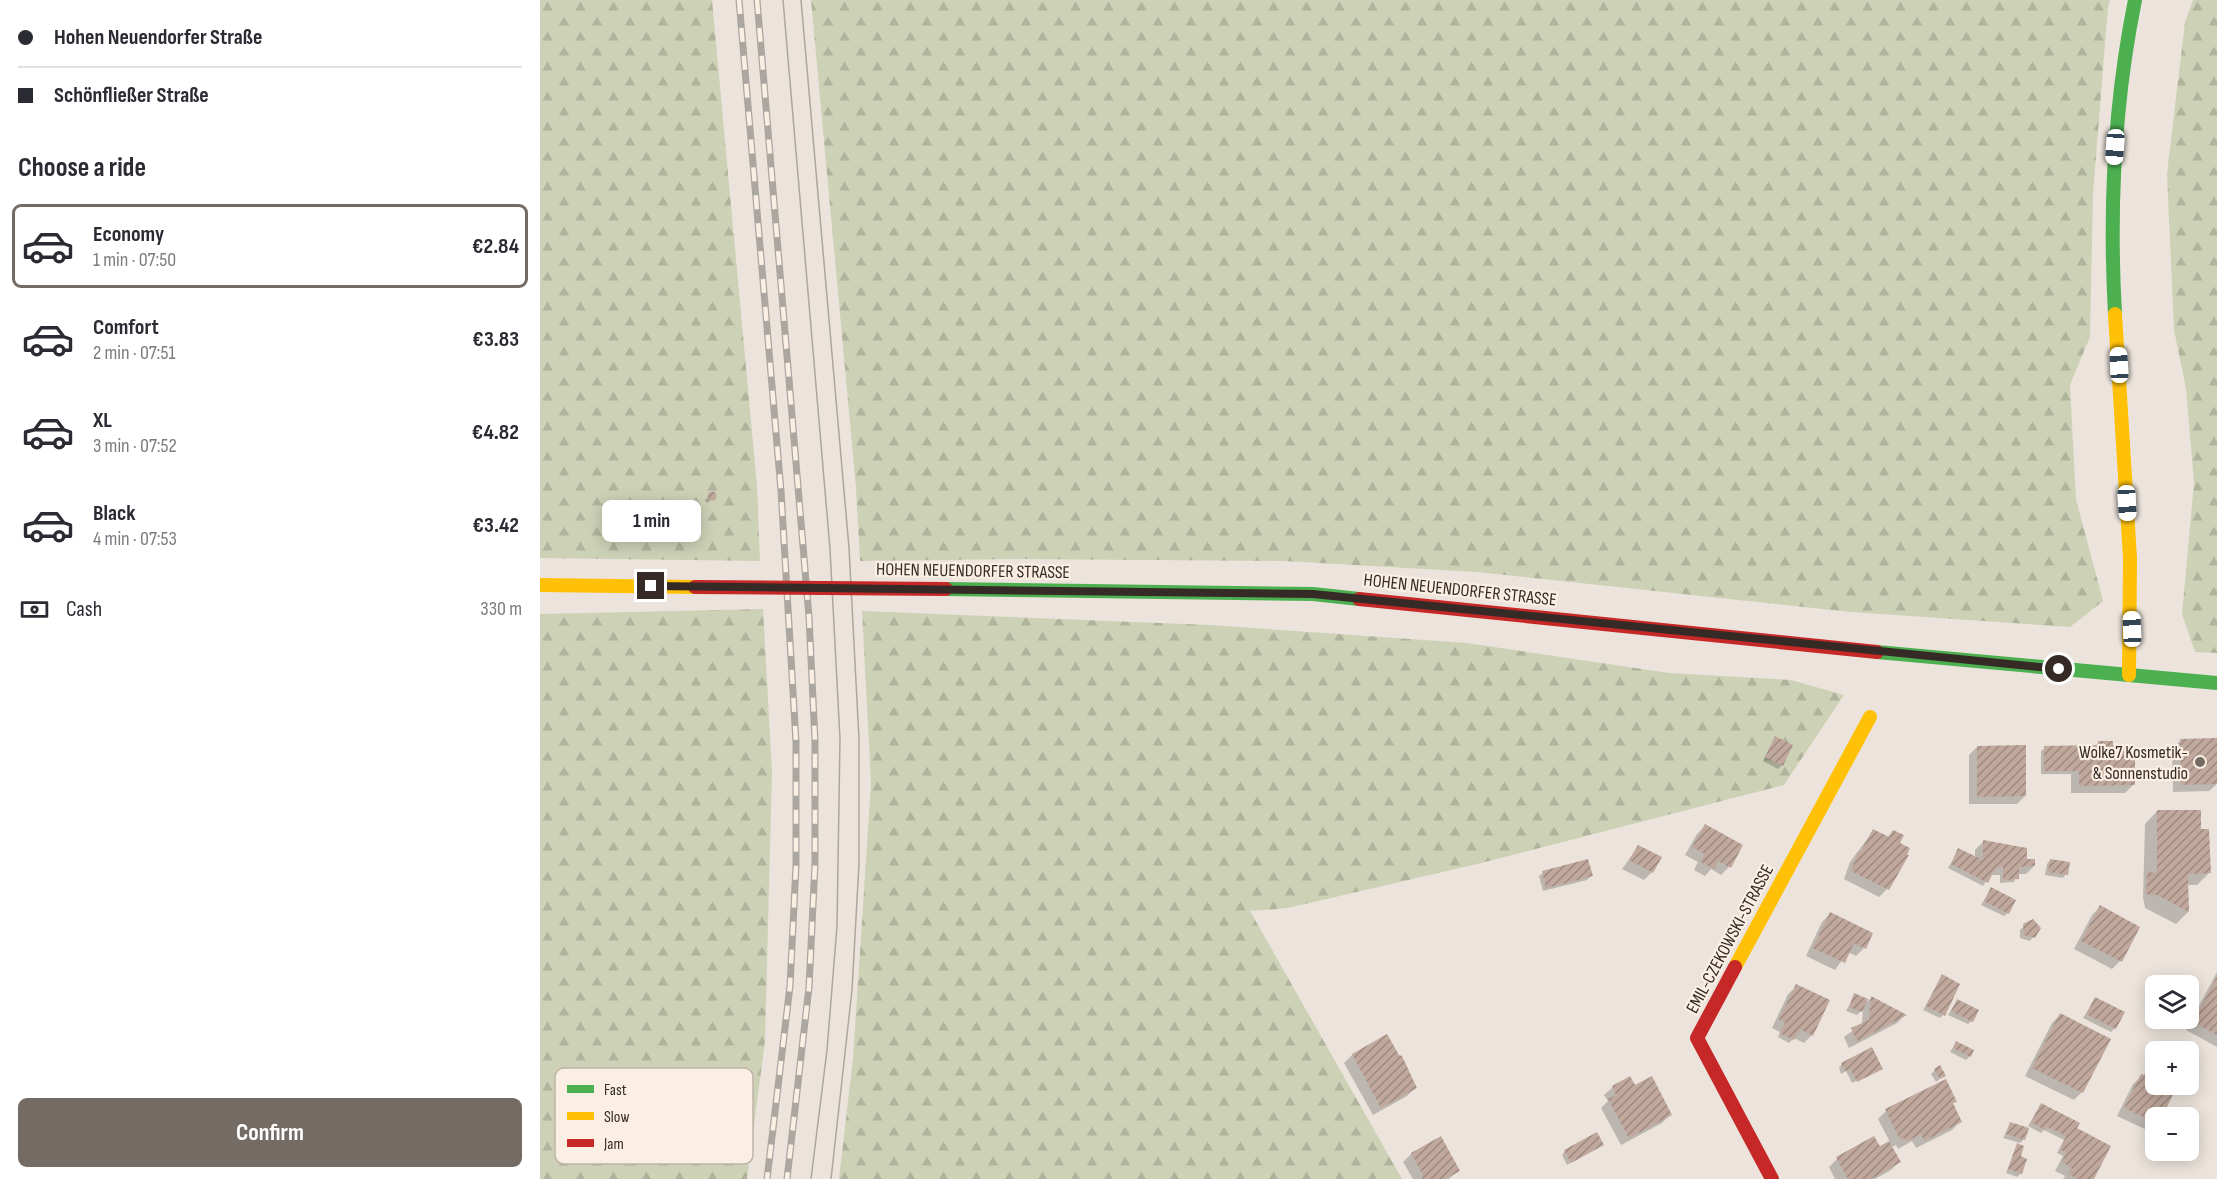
<!DOCTYPE html>
<html lang="en">
<head>
<meta charset="utf-8">
<style>
	:root { --surface:#fff; --page:#f2f2f3; --text:#2b2b33; --muted:#7c7c81; --line:#e1e1e2; --accent:#756b65 }
	body { margin:0; font-family:"Sofia Sans Condensed",sans-serif; background:var(--page); color:var(--text); height:100vh; display:flex; flex-direction:column; font-size:22px; white-space:nowrap }
	* { box-sizing:border-box; margin:0 }
	p { font-size:20px; color:var(--muted) }
	.icon { flex:none; width:33px; height:33px; fill:none; stroke:currentColor; stroke-width:2; stroke-linecap:round; stroke-linejoin:round }
	.map { position:relative; flex:1; overflow:hidden }
	.panel { display:flex; flex-direction:column; background:var(--surface); width:540px }
	.panel>* { flex:none }
	.top-card { display:grid; align-content:center; height:132px; padding:0 18px; background:var(--surface) }
	.fabs { position:absolute; left:1605px; top:975px; display:grid; gap:12px }
	.fabs a { display:grid; place-items:center; width:54px; height:54px; border-radius:9px; background:var(--surface); box-shadow:0 3px 15px #0003; font-size:30px }
	.end { position:absolute; width:27px; height:27px; margin:-14px; border:8px solid #352a25; background:#fff; box-shadow:0 0 0 3px #fff }
	.from { border-radius:50% }
	.bubble { position:absolute; height:42px; border-radius:9px; background:var(--surface); box-shadow:0 3px 15px #0003; font-size:20px; font-weight:700; line-height:42px; text-align:center }
	.car { position:absolute; width:18px; height:36px; margin:-18px -9px; border-radius:8px; box-shadow:0 0 4px 2px #0007; background:linear-gradient(#fff 24%,#345 0 40%,#fff 0 76%,#345 0 86%,#fff 0) }
	.top-card b { display:flex; align-items:center; gap:21px; height:57px; font-size:22px }
	.top-card b+b { border-top:2px solid var(--line) }
	.top-card i { width:15px; height:15px; background:var(--text) }
	ul { padding:0; list-style:none }
	li { display:flex; align-items:center; gap:18px; height:84px; margin:0 12px 9px; padding:0 6px; border:3px solid transparent; border-radius:9px }
	li div { flex:1 }
	li b { display:block; font-size:22px }
	li em { font-style:normal; font-weight:700 }
	li.active { border-color:var(--accent) }
	li>.icon { width:54px; height:54px; stroke-width:1.5 }
	h2 { padding:0 18px; font-size:27px; line-height:72px }
	.pay { display:flex; align-items:center; gap:15px; height:66px; padding:0 18px; font-size:22px }
	.pay p { margin-inline-start:auto }
	.cta { display:flex; gap:12px; margin-top:auto; padding:12px 18px }
	.cta a { flex:1; height:69px; border-radius:9px; background:var(--accent); color:#fff; font-size:24px; font-weight:700; line-height:69px; text-align:center }
	main { display:flex; flex:1; min-height:0 }
	.map>svg:first-child { display:block }
	.forest { fill:url(#forest-firs) }
	.shadow { fill:#0003 }
	.building { fill:url(#building-hatch) }
	.lines { fill:none; stroke-linecap:round; stroke-linejoin:round }
	.fast { stroke:#4caf50; stroke-width:14 }
	.slow { stroke:#ffc107; stroke-width:14 }
	.jam { stroke:#c62828; stroke-width:14 }
	.tram { stroke:#aca6a0; stroke-width:1.5 }
	.rail-casing { stroke:#aca6a0; stroke-width:7 }
	.rail { stroke:#faefe2; stroke-width:4.5; stroke-dasharray:14; stroke-linecap:butt }
	.jam-bridge { stroke:#c62828; stroke-width:14 }
	.route { stroke:#352a25; stroke-width:8 }
	.poi-dot { fill:#756b65; stroke:#faefe2; stroke-width:2 }
	.labels { text-anchor:middle; dominant-baseline:central; stroke-width:4.5; stroke-linejoin:round; paint-order:stroke }
	.street-label { font-size:18px; fill:#352a25; stroke:#faefe2 }
	.poi-label { font-size:18px; fill:#352a25; stroke:#faefe2; text-anchor:end }
	.key { fill:#faefe2; stroke:#bfb4a9; stroke-width:1.5 }
	.key-label { font-size:16px; fill:#352a25 }
</style>
</head>
<body>
<main>
<section class="panel">
<div class="top-card">
<b><i class="from"></i>Hohen Neuendorfer Straße</b>
<b><i></i>Schönfließer Straße</b>
</div>
<h2>Choose a ride</h2>
<ul>
<li class="active"><svg class="icon" aria-label="car" viewBox="0 0 24 24"><path d="M5 17H2v-5l4-1 3-4h7l3 4 3 1v5h-3M9 17h6M6 11h13"/><circle cx="7" cy="17" r="2"/><circle cx="17" cy="17" r="2"/></svg><div><b>Economy</b><p>1 min · 07:50</p></div><em>€2.84</em></li>
<li><svg class="icon" aria-label="car" viewBox="0 0 24 24"><path d="M5 17H2v-5l4-1 3-4h7l3 4 3 1v5h-3M9 17h6M6 11h13"/><circle cx="7" cy="17" r="2"/><circle cx="17" cy="17" r="2"/></svg><div><b>Comfort</b><p>2 min · 07:51</p></div><em>€3.83</em></li>
<li><svg class="icon" aria-label="car" viewBox="0 0 24 24"><path d="M5 17H2v-5l4-1 3-4h7l3 4 3 1v5h-3M9 17h6M6 11h13"/><circle cx="7" cy="17" r="2"/><circle cx="17" cy="17" r="2"/></svg><div><b>XL</b><p>3 min · 07:52</p></div><em>€4.82</em></li>
<li><svg class="icon" aria-label="car" viewBox="0 0 24 24"><path d="M5 17H2v-5l4-1 3-4h7l3 4 3 1v5h-3M9 17h6M6 11h13"/><circle cx="7" cy="17" r="2"/><circle cx="17" cy="17" r="2"/></svg><div><b>Black</b><p>4 min · 07:53</p></div><em>€3.42</em></li>
</ul>
<div class="pay"><svg class="icon" aria-label="cash" viewBox="0 0 24 24"><path d="M3 7h18v10H3z"/><circle cx="12" cy="12" r="2"/></svg>Cash<p>330 m</p></div>
<div class="cta"><a>Confirm</a></div>
</section>
<div class="map">
<svg width="1677" height="1179" viewBox="0 0 1677 1179">
	<defs>
		<pattern id="forest-firs" width="22" height="20" patternUnits="userSpaceOnUse" patternTransform="scale(1.5)"><rect width="22" height="20" fill="#cdd1b6"/><path d="M5 1l3.5 6h-7zM16 11l3.5 6h-7z" fill="#b1b49c"/></pattern>
		<pattern id="building-hatch" width="6" height="6" patternUnits="userSpaceOnUse" patternTransform="scale(1.5)"><rect width="6" height="6" fill="#c1a89d"/><path d="M-1 1l2-2M0 6l6-6M5 7l2-2" fill="none" stroke="#9e8980"/></pattern>
	</defs>
	<rect width="100%" height="100%" fill="#ece4dc"/>
	<!-- forest -->
	<g class="forest">
		<path d="M0 0H172L217 486 220 561 0 558Z"/>
		<path d="M271 0H1570L1568 7 1553 194 1550 337 1530 385 1536 499 1563 601 1530 627 1311 612 937 572 744 561 477 559 320 561 316 488Z"/>
		<path d="M1653 0H1677V653L1655 652 1642 614 1654 483 1646 388 1634 330 1627 174 1645 22Z"/>
		<path d="M223 609 232 772 225 1041 207 1179H0V614Z"/>
		<path d="M322 611 670 625 927 643 1129 673 1251 680 1304 695 1244 785 937 864 748 908 710 911 862 1179H299L313 1058 331 783Z"/>
	</g>
	<!-- shadow -->
	<g class="shadow">
		<path d="M173 494 175 497 167 503 165 500Z"/>
		<path d="M1235 738 1242 765 1238 769 1223 761Z"/>
		<path d="M1677 740V784L1669 791 1633 792 1632 749 1640 741Z"/>
		<path d="M1559 742 1593 785 1585 793H1531V774H1501V751L1505 748 1554 747Z"/>
		<path d="M1437 747 1485 796 1477 804H1429V755Z"/>
		<path d="M1617 811 1660 831 1669 873 1657 885H1647L1648 912 1636 924 1605 908 1603 897 1605 824Z"/>
		<path d="M1165 826 1189 867 1181 875 1171 869 1165 876 1154 870 1158 862 1145 855 1157 834Z"/>
		<path d="M1333 831 1347 838 1353 831 1347 889 1339 897 1304 879 1310 862Z"/>
		<path d="M1443 842 1494 866 1486 874H1477L1474 882 1460 883V875H1450L1443 886 1408 868 1419 850 1435 858V850Z"/>
		<path d="M1099 846 1112 872 1104 880 1082 869Z"/>
		<path d="M1510 860 1526 874 1523 878 1505 875 1507 864Z"/>
		<path d="M1003 873 1051 876 1047 880 1003 891 999 876Z"/>
		<path d="M1451 889 1468 913 1464 916 1441 905Z"/>
		<path d="M1560 907 1580 961 1572 969 1534 949 1552 915Z"/>
		<path d="M1290 914 1324 948 1316 956 1308 952 1295 970 1266 956 1282 922Z"/>
		<path d="M1484 926 1493 937 1490 941 1480 938V930Z"/>
		<path d="M1677 972V1047L1646 1030Z"/>
		<path d="M1402 976 1403 1015 1400 1018 1383 1010Z"/>
		<path d="M1257 986 1272 1035 1264 1043 1254 1038 1249 1043 1238 1037 1240 1032 1232 1028 1248 994Z"/>
		<path d="M1315 995 1323 1005 1331 998 1364 1016 1357 1023 1309 1048 1304 1037 1322 1024 1323 1009 1317 1015 1306 1011Z"/>
		<path d="M1555 999 1575 1028 1571 1032 1543 1018Z"/>
		<path d="M1417 1001 1432 1021 1428 1024 1408 1015Z"/>
		<path d="M1520 1015 1542 1092 1534 1100 1485 1076 1512 1023Z"/>
		<path d="M1416 1043 1430 1056 1426 1060 1410 1052Z"/>
		<path d="M812 1055 858 1057 875 1088 867 1096 833 1115 804 1063Z"/>
		<path d="M1302 1064 1339 1069 1312 1083 1306 1071 1301 1074 1299 1068Z"/>
		<path d="M1611 1068 1616 1125 1609 1131 1577 1116 1593 1084Z"/>
		<path d="M1395 1070 1404 1075 1396 1082 1391 1074Z"/>
		<path d="M1073 1087H1094L1130 1115 1122 1123 1081 1145 1061 1108 1068 1101 1064 1095Z"/>
		<path d="M1415 1101 1412 1104 1420 1122 1412 1130 1376 1148 1372 1141 1358 1149 1356 1145 1351 1147 1359 1162 1351 1170 1335 1179H1295L1289 1167 1297 1159 1334 1138 1339 1148 1350 1142 1338 1119 1346 1111Z"/>
		<path d="M1501 1105 1535 1128 1552 1179H1523L1525 1176 1515 1171 1523 1156 1517 1153 1524 1140 1504 1130 1501 1133 1488 1126Z"/>
		<path d="M1470 1124 1484 1139 1480 1143 1463 1138Z"/>
		<path d="M900 1138 918 1171 909 1179H873L863 1162 871 1154Z"/>
		<path d="M1062 1145 1027 1165 1022 1155 1025 1151Z"/>
		<path d="M1477 1145 1481 1173 1477 1177 1466 1173Z"/>
	</g>
	<!-- building -->
	<g class="building">
		<circle cx="172" cy="496" r="4.5"/>
		<path d="M1235 736 1253 745 1243 766 1225 757Z"/>
		<path d="M1677 738V784L1641 785 1640 739Z"/>
		<path d="M1558 741H1573V745H1595V785L1539 786V771H1504V746L1558 745Z"/>
		<path d="M1486 745V796L1437 797V746Z"/>
		<path d="M1617 810H1661V829H1669L1671 873 1648 874 1649 912 1617 895 1606 894 1607 872 1617 873Z"/>
		<path d="M1165 824 1203 845 1191 868 1178 861 1174 869 1161 862 1165 854 1152 847Z"/>
		<path d="M1333 829 1349 837 1353 830 1364 835 1360 843 1370 848 1367 855H1369L1349 890 1311 871 1318 852 1321 851Z"/>
		<path d="M1443 840 1487 848V859H1495V866L1479 867V879L1463 880V867H1456L1448 883 1411 864 1418 848 1443 860Z"/>
		<path d="M1098 845 1122 857 1113 873 1089 860Z"/>
		<path d="M1048 859 1053 876 1006 888 1002 871Z"/>
		<path d="M1510 859 1530 862 1528 875 1508 872Z"/>
		<path d="M1451 887 1476 900 1469 914 1444 901Z"/>
		<path d="M1560 905 1600 927 1582 962 1541 941Z"/>
		<path d="M1290 912 1333 933 1326 949 1314 943 1305 963 1273 948Z"/>
		<path d="M1493 919 1501 928 1495 938 1484 935 1483 924Z"/>
		<path d="M1402 974 1420 984 1405 1016 1386 1006Z"/>
		<path d="M1677 976V1035L1653 1022Z"/>
		<path d="M1256 984 1290 1000 1273 1036 1260 1029 1254 1040 1240 1033 1245 1023 1239 1019Z"/>
		<path d="M1314 993 1328 999 1322 1012 1309 1007Z"/>
		<path d="M1331 996 1367 1015 1317 1041 1311 1028 1329 1020Z"/>
		<path d="M1555 997 1585 1012 1576 1029 1546 1014Z"/>
		<path d="M1417 999 1439 1010 1433 1022 1411 1011Z"/>
		<path d="M1520 1013 1571 1039 1543 1093 1492 1068Z"/>
		<path d="M847 1034 859 1055 862 1056 877 1088 841 1108 812 1054Z"/>
		<path d="M1416 1041 1434 1050 1431 1057 1413 1048Z"/>
		<path d="M1332 1047 1343 1069 1317 1082 1310 1069 1305 1071 1301 1063Z"/>
		<path d="M1400 1065 1406 1076 1400 1079 1394 1069Z"/>
		<path d="M1611 1066 1616 1068V1084H1630L1629 1087 1635 1090 1622 1118H1616V1123L1584 1108 1601 1074 1606 1076Z"/>
		<path d="M1090 1076 1095 1085 1112 1076 1132 1115 1089 1138 1068 1099 1076 1095 1072 1086Z"/>
		<path d="M1406 1079 1417 1102 1413 1103 1422 1122 1384 1141 1381 1134 1366 1142 1364 1138 1360 1140 1345 1109Z"/>
		<path d="M1501 1103 1540 1123 1537 1128 1571 1146 1554 1179H1538L1528 1174 1532 1168 1522 1162 1526 1153 1520 1149 1526 1136 1508 1127 1505 1130 1491 1122Z"/>
		<path d="M1470 1122 1489 1128 1485 1140 1466 1134Z"/>
		<path d="M1057 1132 1064 1145 1031 1163 1024 1150Z"/>
		<path d="M901 1136 920 1171 905 1179H882L883 1175 871 1153Z"/>
		<path d="M1334 1136 1340 1146 1349 1141 1361 1162 1331 1179H1308L1296 1157Z"/>
		<path d="M1477 1143 1484 1146 1481 1156 1487 1159 1482 1174 1468 1169Z"/>
	</g>
	<g class="lines">
		<!-- fast -->
		<g class="fast">
			<path d="M1575 314C1569 208 1574 104 1595 0"/>
			<path d="M406 589 773 594 819 599"/>
			<path d="M1337 652 1677 683"/>
		</g>
		<!-- slow -->
		<g class="slow">
			<path d="M1575 314 1590 558 1589 675"/>
			<path d="M0 585 155 587"/>
			<path d="M1195 967 1330 717"/>
		</g>
		<!-- jam -->
		<g class="jam">
			<path d="M819 599 1337 652"/>
			<path d="M1195 967 1157 1038 1232 1179"/>
		</g>
		<!-- tram -->
		<g class="tram">
			<path d="M243 0 290 549 300 739 297 926 287 1050 271 1179"/>
			<path d="M261 0 309 548 319 739V864L312 990 291 1179"/>
		</g>
		<defs>
			<g id="rail">
				<path d="M199 0 241 491 256 742V865L250 986 227 1179"/>
				<path d="M217 0 269 617 275 741V864L269 987 247 1179"/>
			</g>
		</defs>
		<!-- rail casing -->
		<use href="#rail" class="rail-casing"/>
		<!-- rail -->
		<use href="#rail" class="rail"/>
		<!-- jam-bridge -->
		<path class="jam-bridge" d="M155 587 406 589"/>
	</g>
	<g class="lines">
		<!-- route -->
		<path class="route" d="M111 586 773 594 1519 669"/>
	</g>
	<!-- markers -->
	<circle class="poi-dot" cx="1660" cy="762" r="6"/>
	<g class="labels">
		<!-- street labels -->
		<g class="street-label">
			<text transform="translate(433 571) rotate(1)">HOHEN NEUENDORFER STRASSE</text>
			<text transform="translate(920 590) rotate(6)">HOHEN NEUENDORFER STRASSE</text>
			<text transform="translate(1190 939) rotate(-62)">EMIL-CZEKOWSKI-STRASSE</text>
		</g>
		<!-- poi labels -->
		<g class="poi-label">
			<text x="1648" y="752">Wolke7 Kosmetik-<tspan x="1648" dy="21">&amp; Sonnenstudio</tspan></text>
		</g>
	</g>
	<!-- legend -->
	<rect x="15" y="1068" width="198" height="96" rx="9" class="key"/>
	<rect x="27" y="1085" width="27" height="8" fill="#4caf50"/>
	<rect x="27" y="1112" width="27" height="8" fill="#ffc107"/>
	<rect x="27" y="1139" width="27" height="8" fill="#c62828"/>
	<g class="key-label">
		<text x="64" y="1095">Fast</text>
		<text x="64" y="1122">Slow</text>
		<text x="64" y="1149">Jam</text>
	</g>
</svg>
<div class="fabs">
<a><svg class="icon" aria-label="layers" viewBox="0 0 24 24"><path d="M12 4l9 5-9 5-9-5zM3 14l9 5 9-5"/></svg></a>
<a>+</a>
<a>−</a>
</div>
<i class="end from" style="left:1519px;top:669px"></i>
<i class="end" style="left:111px;top:586px"></i>
<div class="bubble" style="left:62px;top:500px;width:99px">1 min</div>
<i class="car" style="left:1575px;top:147px;rotate:184deg"></i>
<i class="car" style="left:1579px;top:365px;rotate:357deg"></i>
<i class="car" style="left:1587px;top:503px;rotate:177deg"></i>
<i class="car" style="left:1592px;top:629px;rotate:358deg"></i>
</div>
</main>
</body>
</html>
